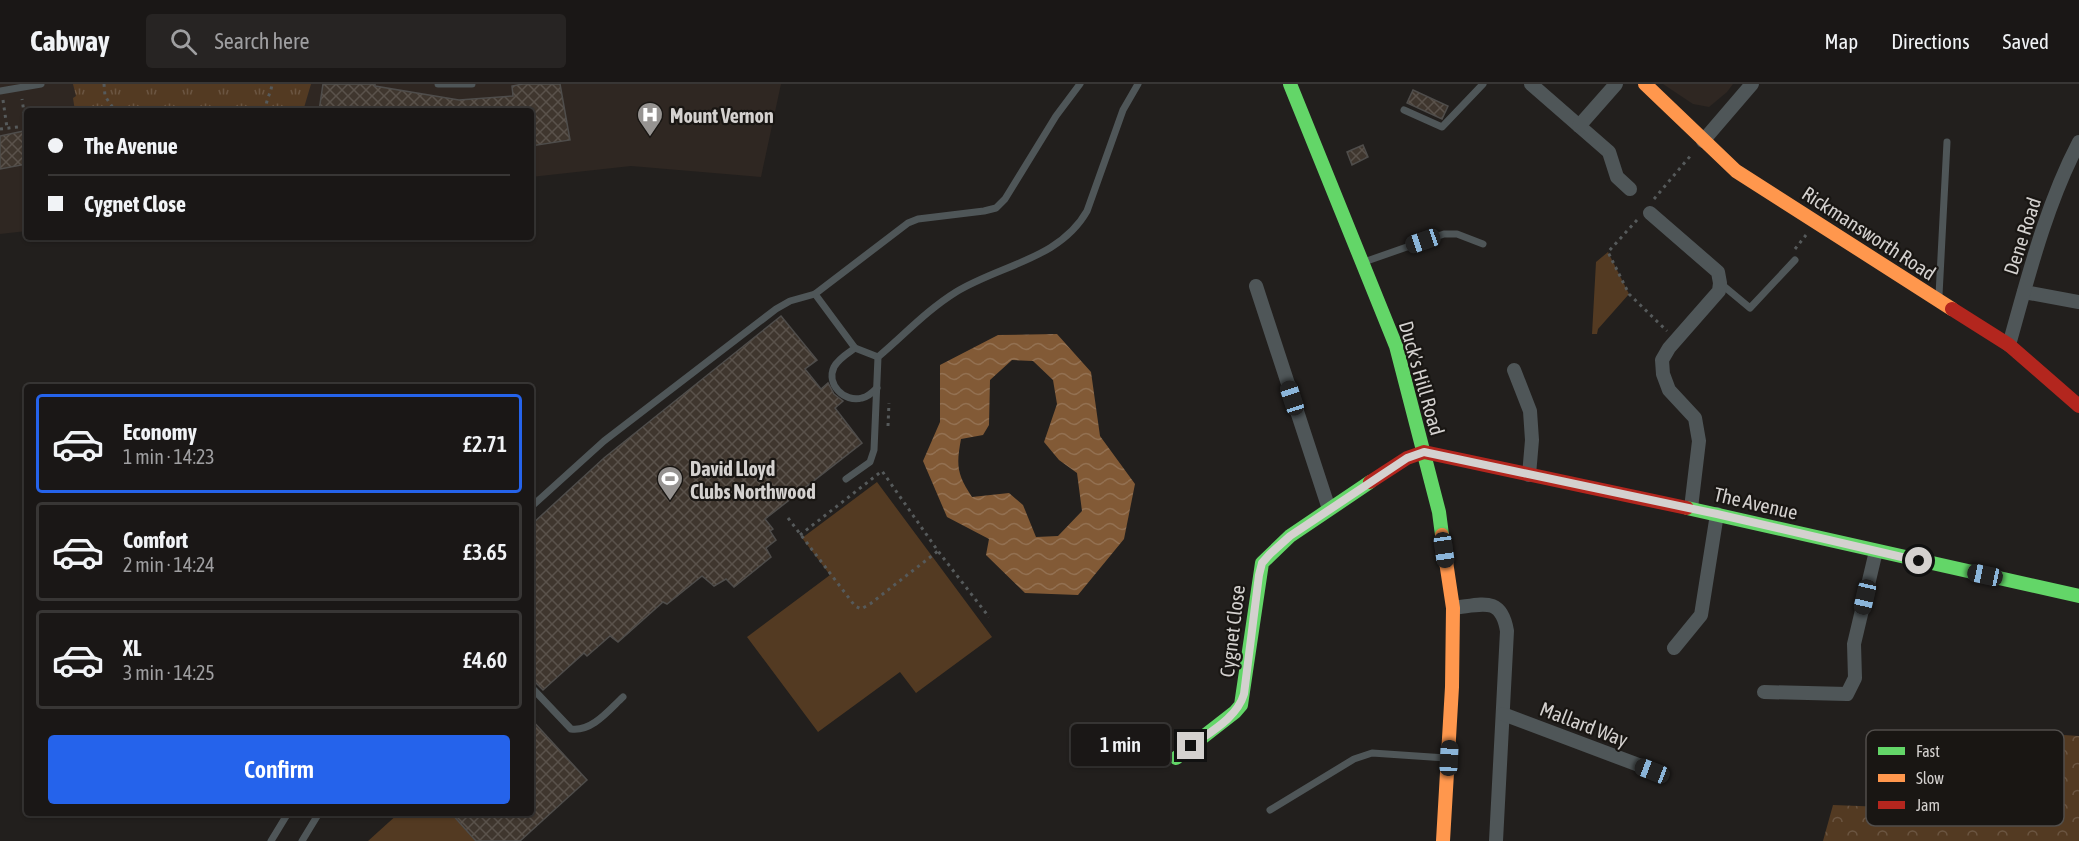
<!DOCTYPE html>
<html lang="en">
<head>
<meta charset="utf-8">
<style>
	:root { --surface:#1a1716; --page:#272423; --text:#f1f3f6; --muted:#9f9fa1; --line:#383635; --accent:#2563eb }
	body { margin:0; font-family:"Asap Condensed",sans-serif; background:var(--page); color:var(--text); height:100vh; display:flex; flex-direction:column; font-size:22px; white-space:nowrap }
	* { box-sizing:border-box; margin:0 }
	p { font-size:20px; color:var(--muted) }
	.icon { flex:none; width:33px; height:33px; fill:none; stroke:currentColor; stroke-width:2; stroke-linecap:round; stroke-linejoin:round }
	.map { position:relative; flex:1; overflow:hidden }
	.panel { position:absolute; left:24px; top:300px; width:510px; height:432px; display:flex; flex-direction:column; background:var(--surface); border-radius:6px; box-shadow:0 2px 4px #0004,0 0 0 2px var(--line) }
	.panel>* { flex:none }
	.guide { position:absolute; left:24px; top:24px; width:510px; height:132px; border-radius:6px; box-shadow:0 2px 4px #0004,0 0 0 2px var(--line); display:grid; align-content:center; height:132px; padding:0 24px; background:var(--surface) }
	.end { position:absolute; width:27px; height:27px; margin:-14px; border:8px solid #d4d1cf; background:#111; box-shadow:0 0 0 3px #111 }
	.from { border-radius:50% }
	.bubble { position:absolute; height:42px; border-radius:6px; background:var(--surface); box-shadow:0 2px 4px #0004,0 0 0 2px var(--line); font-size:20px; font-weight:600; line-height:42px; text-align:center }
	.car { position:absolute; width:18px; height:36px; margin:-18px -9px; border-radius:8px; box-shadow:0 0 4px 2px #0007; background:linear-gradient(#222 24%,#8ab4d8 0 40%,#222 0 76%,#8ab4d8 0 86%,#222 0) }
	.guide b { display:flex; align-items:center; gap:21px; height:57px; font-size:22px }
	.guide b+b { border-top:2px solid var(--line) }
	.guide i { width:15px; height:15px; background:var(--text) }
	ul { padding:10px 0 0; list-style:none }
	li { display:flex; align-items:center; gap:18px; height:99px; margin:0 12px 9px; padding:0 12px; border:3px solid var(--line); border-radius:6px }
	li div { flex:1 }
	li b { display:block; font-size:22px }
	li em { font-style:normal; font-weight:600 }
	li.active { border-color:var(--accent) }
	li>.icon { width:54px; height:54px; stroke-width:1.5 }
	.primary-button { display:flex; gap:12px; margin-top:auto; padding:12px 24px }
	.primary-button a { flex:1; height:69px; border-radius:6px; background:var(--accent); color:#fff; font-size:24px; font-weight:600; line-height:69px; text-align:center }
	header { display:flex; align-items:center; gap:36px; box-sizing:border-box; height:84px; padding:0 30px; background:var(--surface); border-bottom:2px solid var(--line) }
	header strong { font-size:28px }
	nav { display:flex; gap:33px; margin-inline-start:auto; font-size:21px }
	.search { width:420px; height:54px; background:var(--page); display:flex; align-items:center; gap:15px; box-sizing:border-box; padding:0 21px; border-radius:6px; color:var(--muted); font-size:22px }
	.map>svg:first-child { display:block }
	.built { fill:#2f2722 }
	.grass { fill:url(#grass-tufts) }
	.forest { fill:url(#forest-crowns) }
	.park { fill:#533a22 }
	.water { fill:url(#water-waves); fill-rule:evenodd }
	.building { fill:url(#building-cross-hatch); stroke:#4f4d4b; stroke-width:1.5 }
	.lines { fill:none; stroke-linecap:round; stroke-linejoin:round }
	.path { stroke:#565a5b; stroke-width:3; stroke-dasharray:3 4.5; stroke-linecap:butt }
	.lane { stroke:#4f5658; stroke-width:7 }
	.street { stroke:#4f5658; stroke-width:14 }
	.fast { stroke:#63d668; stroke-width:14 }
	.slow { stroke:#ff974d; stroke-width:14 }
	.jam { stroke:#b3261e; stroke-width:14 }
	.route { stroke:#d4d1cf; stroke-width:8 }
	.labels { text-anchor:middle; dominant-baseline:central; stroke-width:4.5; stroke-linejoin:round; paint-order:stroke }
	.poi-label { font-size:20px; font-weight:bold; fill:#d4d1cf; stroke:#191613; text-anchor:start }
	.street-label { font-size:20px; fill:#d4d1cf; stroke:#191613 }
	.key { fill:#191613; stroke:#514e4b; stroke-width:1.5 }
	.key-label { font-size:16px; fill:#d4d1cf }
</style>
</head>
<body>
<header>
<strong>Cabway</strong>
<div class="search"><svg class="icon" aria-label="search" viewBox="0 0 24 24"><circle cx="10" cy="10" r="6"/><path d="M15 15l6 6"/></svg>Search here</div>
<nav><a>Map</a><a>Directions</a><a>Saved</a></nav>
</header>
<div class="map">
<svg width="2079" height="757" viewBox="0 0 2079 757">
	<defs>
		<pattern id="grass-tufts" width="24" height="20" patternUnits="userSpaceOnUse" patternTransform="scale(1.5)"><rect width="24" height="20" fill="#533a22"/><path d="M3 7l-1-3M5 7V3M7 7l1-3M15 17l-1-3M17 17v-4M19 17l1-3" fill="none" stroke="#6b5541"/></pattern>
		<pattern id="forest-crowns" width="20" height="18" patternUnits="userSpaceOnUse" patternTransform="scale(1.5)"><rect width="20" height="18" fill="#533a22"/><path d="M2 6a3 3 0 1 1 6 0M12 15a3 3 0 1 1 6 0" fill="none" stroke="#6b5541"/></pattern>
		<pattern id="water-waves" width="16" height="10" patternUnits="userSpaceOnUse" patternTransform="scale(1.5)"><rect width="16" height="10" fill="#825a36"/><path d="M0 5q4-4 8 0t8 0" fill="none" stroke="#937152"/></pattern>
		<pattern id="building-cross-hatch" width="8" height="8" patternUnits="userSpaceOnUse" patternTransform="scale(1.5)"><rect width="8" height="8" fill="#3f362e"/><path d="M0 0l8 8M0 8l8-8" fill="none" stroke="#5a524b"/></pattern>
	</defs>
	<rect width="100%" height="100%" fill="#221f1d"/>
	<!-- built -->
	<g class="built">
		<path d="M0 0H781L761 93 631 82 531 93V27H27V147L0 150Z"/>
		<path d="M1663 0H1733L1727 8 1709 23 1693 20Z"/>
	</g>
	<!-- grass -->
	<path class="grass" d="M73 0H311L303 27H75L73 14 76 12Z"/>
	<!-- forest -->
	<path class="forest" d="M2001 647 2079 652V757H1823L1833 721 1884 723 1923 717 1975 684Z"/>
	<!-- park -->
	<g class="park">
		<path d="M1608 168 1629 210 1598 245 1597 250H1592L1596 178Z"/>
		<path d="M877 398 992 553 916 609 900 588 818 648 747 553 830 491 802 454Z"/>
		<path d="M587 696 520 757H368L399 729H531Z"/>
	</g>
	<!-- water -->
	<path class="water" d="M1057 250 1091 288 1100 352 1135 400 1124 455 1078 511 1025 509 986 471 989 455 947 433 923 377 940 338V281L998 251ZM1012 276 1033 277 1053 296 1057 320 1044 358 1059 376 1077 389 1082 427 1058 452 1036 453 1023 421 1009 409 972 413C957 390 956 382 961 355L983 351 989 341 990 296Z"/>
	<!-- building -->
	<g class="building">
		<path d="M323 0H375V2L459 16 513 12 512 2 523 0H560L570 56 531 62V27H381L351 22 350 27H319Z"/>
		<path d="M1413 6 1448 22 1442 35 1407 19Z"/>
		<path d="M24 47 27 80 0 85V52Z"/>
		<path d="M1363 61 1368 73 1352 81 1347 68Z"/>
		<path d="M781 232 817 276 805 285 821 305 828 299 834 310 843 317 835 324 862 359 765 435 773 445 770 447 776 456 766 464 771 473 734 503 726 495 714 502 702 492 667 520 663 518 618 558 610 552 587 572 584 569 543 606 531 594V441L604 374Z"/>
		<path d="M531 635 587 696 520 757H476L451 729H531Z"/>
	</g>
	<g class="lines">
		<!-- path -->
		<g class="path">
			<path d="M104 0 105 12 115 27"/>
			<path d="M3 16 7 44"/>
			<path d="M266 27C265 16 271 10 272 0"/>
			<path d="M0 45 26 42 22 15"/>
			<path d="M1654 115 1692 70"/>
			<path d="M1637 136 1608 168 1629 210 1667 247"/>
			<path d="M1795 165 1806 151"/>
			<path d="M888 342 889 319"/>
			<path d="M788 434 855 522 861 525 870 520 938 467"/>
			<path d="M800 451 882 387 938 467 989 533"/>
		</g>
		<!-- lane -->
		<g class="lane">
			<path d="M438 0H472"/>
			<path d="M0 7 41 0"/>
			<path d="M1404 26 1442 43 1483 0"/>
			<path d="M1364 178 1444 150H1457L1483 160"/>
			<path d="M1720 199 1750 224 1795 176"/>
			<path d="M815 210 855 264 878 273"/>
			<path d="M1939 211 1947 58"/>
			<path d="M855 264C848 269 838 275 834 283 826 300 844 319 862 314 868 313 873 308 877 304"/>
			<path d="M846 395 870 378 874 366 878 273C904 251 927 226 956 208 1000 181 1060 175 1087 127L1123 26 1138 0"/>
			<path d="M531 423 604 357 776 225 790 217 815 210 908 139 918 135 984 127 996 124 1005 115 1056 32 1080 0"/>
			<path d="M531 606H534L571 645C592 648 609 626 623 613"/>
			<path d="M1270 726 1354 675 1372 669 1446 674"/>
			<path d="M271 757 288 729"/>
			<path d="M302 757 319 729"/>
		</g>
		<!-- street -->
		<g class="street">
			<path d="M1531 0 1609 68 1617 93 1630 105"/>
			<path d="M1579 42 1616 0"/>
			<path d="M1703 57 1752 0"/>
			<path d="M1650 129 1718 188 1720 199 1719 207 1669 264 1662 276 1663 290 1669 306 1695 334 1699 357 1691 424"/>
			<path d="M1256 202 1329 425"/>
			<path d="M2024 208 2079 218"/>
			<path d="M2009 261C2028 193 2046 121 2079 58"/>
			<path d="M1514 286 1530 327 1532 356 1529 391"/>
			<path d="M1453 524C1481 521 1501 511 1507 547L1496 757"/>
			<path d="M1674 564 1701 531 1717 430"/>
			<path d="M1764 608 1847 610 1855 594 1854 560 1876 467"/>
			<path d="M1503 630 1652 686"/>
		</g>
		<!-- fast -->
		<g class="fast">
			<path d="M1290 0 1396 262 1439 428 1442 451"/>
			<path d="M1687 424 2079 512"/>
			<path d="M1176 674 1235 628 1241 621 1262 479 1290 452 1370 398"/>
		</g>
		<!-- slow -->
		<g class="slow">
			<path d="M1645 0 1736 87 1952 225"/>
			<path d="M1442 451 1453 524 1452 603 1443 757"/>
		</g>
		<!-- jam -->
		<g class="jam">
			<path d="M1952 225 2009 261 2079 322"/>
			<path d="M1370 398 1407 374 1424 368 1687 424"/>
		</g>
	</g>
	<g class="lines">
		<!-- route -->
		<path class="route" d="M1191 662C1210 648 1237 634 1244 610L1259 491 1262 479 1270 470 1290 452 1407 374 1424 368 1717 430 1919 477"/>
	</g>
	<!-- icons -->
	<defs>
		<symbol id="hospital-pin" viewBox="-11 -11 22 30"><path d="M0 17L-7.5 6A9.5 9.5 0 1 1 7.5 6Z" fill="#969391" stroke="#191613"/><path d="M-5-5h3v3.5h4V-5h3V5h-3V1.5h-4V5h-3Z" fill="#fff"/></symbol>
		<symbol id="stadium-pin" viewBox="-11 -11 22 30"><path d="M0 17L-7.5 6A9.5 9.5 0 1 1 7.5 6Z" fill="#969391" stroke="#191613"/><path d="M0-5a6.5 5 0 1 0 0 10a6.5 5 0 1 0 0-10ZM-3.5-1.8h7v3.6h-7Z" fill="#fff"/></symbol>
	</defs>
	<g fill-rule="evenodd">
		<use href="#hospital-pin" x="635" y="16" width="30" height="40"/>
		<use href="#stadium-pin" x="655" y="380" width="30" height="40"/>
	</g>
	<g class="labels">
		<!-- poi labels -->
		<g class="poi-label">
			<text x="670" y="31">Mount Vernon</text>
			<text x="690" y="384">David Lloyd<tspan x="690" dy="23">Clubs Northwood</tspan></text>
		</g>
		<!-- street labels -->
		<g class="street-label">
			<text transform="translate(1869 149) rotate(33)">Rickmansworth Road</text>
			<text transform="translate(2022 152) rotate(-72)">Dene Road</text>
			<text transform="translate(1422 294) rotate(74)">Duck's Hill Road</text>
			<text transform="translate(1756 419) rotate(13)">The Avenue</text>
			<text transform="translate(1232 547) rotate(-83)">Cygnet Close</text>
			<text transform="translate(1584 640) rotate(21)">Mallard Way</text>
		</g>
	</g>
	<!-- legend -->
	<rect x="1866" y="646" width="198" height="96" rx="9" class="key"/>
	<rect x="1878" y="663" width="27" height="8" fill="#63d668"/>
	<rect x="1878" y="690" width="27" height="8" fill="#ff974d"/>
	<rect x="1878" y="717" width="27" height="8" fill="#b3261e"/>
	<g class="key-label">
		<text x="1916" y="673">Fast</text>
		<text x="1916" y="700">Slow</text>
		<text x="1916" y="727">Jam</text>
	</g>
</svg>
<i class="end from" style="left:1919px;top:477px"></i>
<i class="end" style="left:1191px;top:662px"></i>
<div class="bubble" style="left:1071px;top:640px;width:99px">1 min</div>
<i class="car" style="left:1423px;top:157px;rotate:251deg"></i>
<i class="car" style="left:1292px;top:314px;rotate:342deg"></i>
<i class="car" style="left:1444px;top:466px;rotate:172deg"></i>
<i class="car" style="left:1985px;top:491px;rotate:282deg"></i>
<i class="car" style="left:1865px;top:513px;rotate:193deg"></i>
<i class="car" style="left:1449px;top:674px;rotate:3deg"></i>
<i class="car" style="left:1652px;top:687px;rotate:291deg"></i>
<div class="guide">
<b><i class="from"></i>The Avenue</b>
<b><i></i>Cygnet Close</b>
</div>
<section class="panel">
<ul>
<li class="active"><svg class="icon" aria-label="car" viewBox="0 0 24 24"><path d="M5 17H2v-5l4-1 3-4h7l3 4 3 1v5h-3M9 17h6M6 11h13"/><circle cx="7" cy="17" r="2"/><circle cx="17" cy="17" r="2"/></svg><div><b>Economy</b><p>1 min · 14:23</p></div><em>£2.71</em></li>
<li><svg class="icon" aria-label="car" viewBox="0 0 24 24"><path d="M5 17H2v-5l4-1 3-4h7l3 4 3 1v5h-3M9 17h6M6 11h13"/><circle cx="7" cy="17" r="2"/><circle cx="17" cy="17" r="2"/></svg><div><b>Comfort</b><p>2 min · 14:24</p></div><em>£3.65</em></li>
<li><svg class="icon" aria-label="car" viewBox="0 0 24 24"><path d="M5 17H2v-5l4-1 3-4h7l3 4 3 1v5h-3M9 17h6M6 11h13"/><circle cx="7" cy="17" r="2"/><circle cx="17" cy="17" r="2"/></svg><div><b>XL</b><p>3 min · 14:25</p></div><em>£4.60</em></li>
</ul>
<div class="primary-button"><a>Confirm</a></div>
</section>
</div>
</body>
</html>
